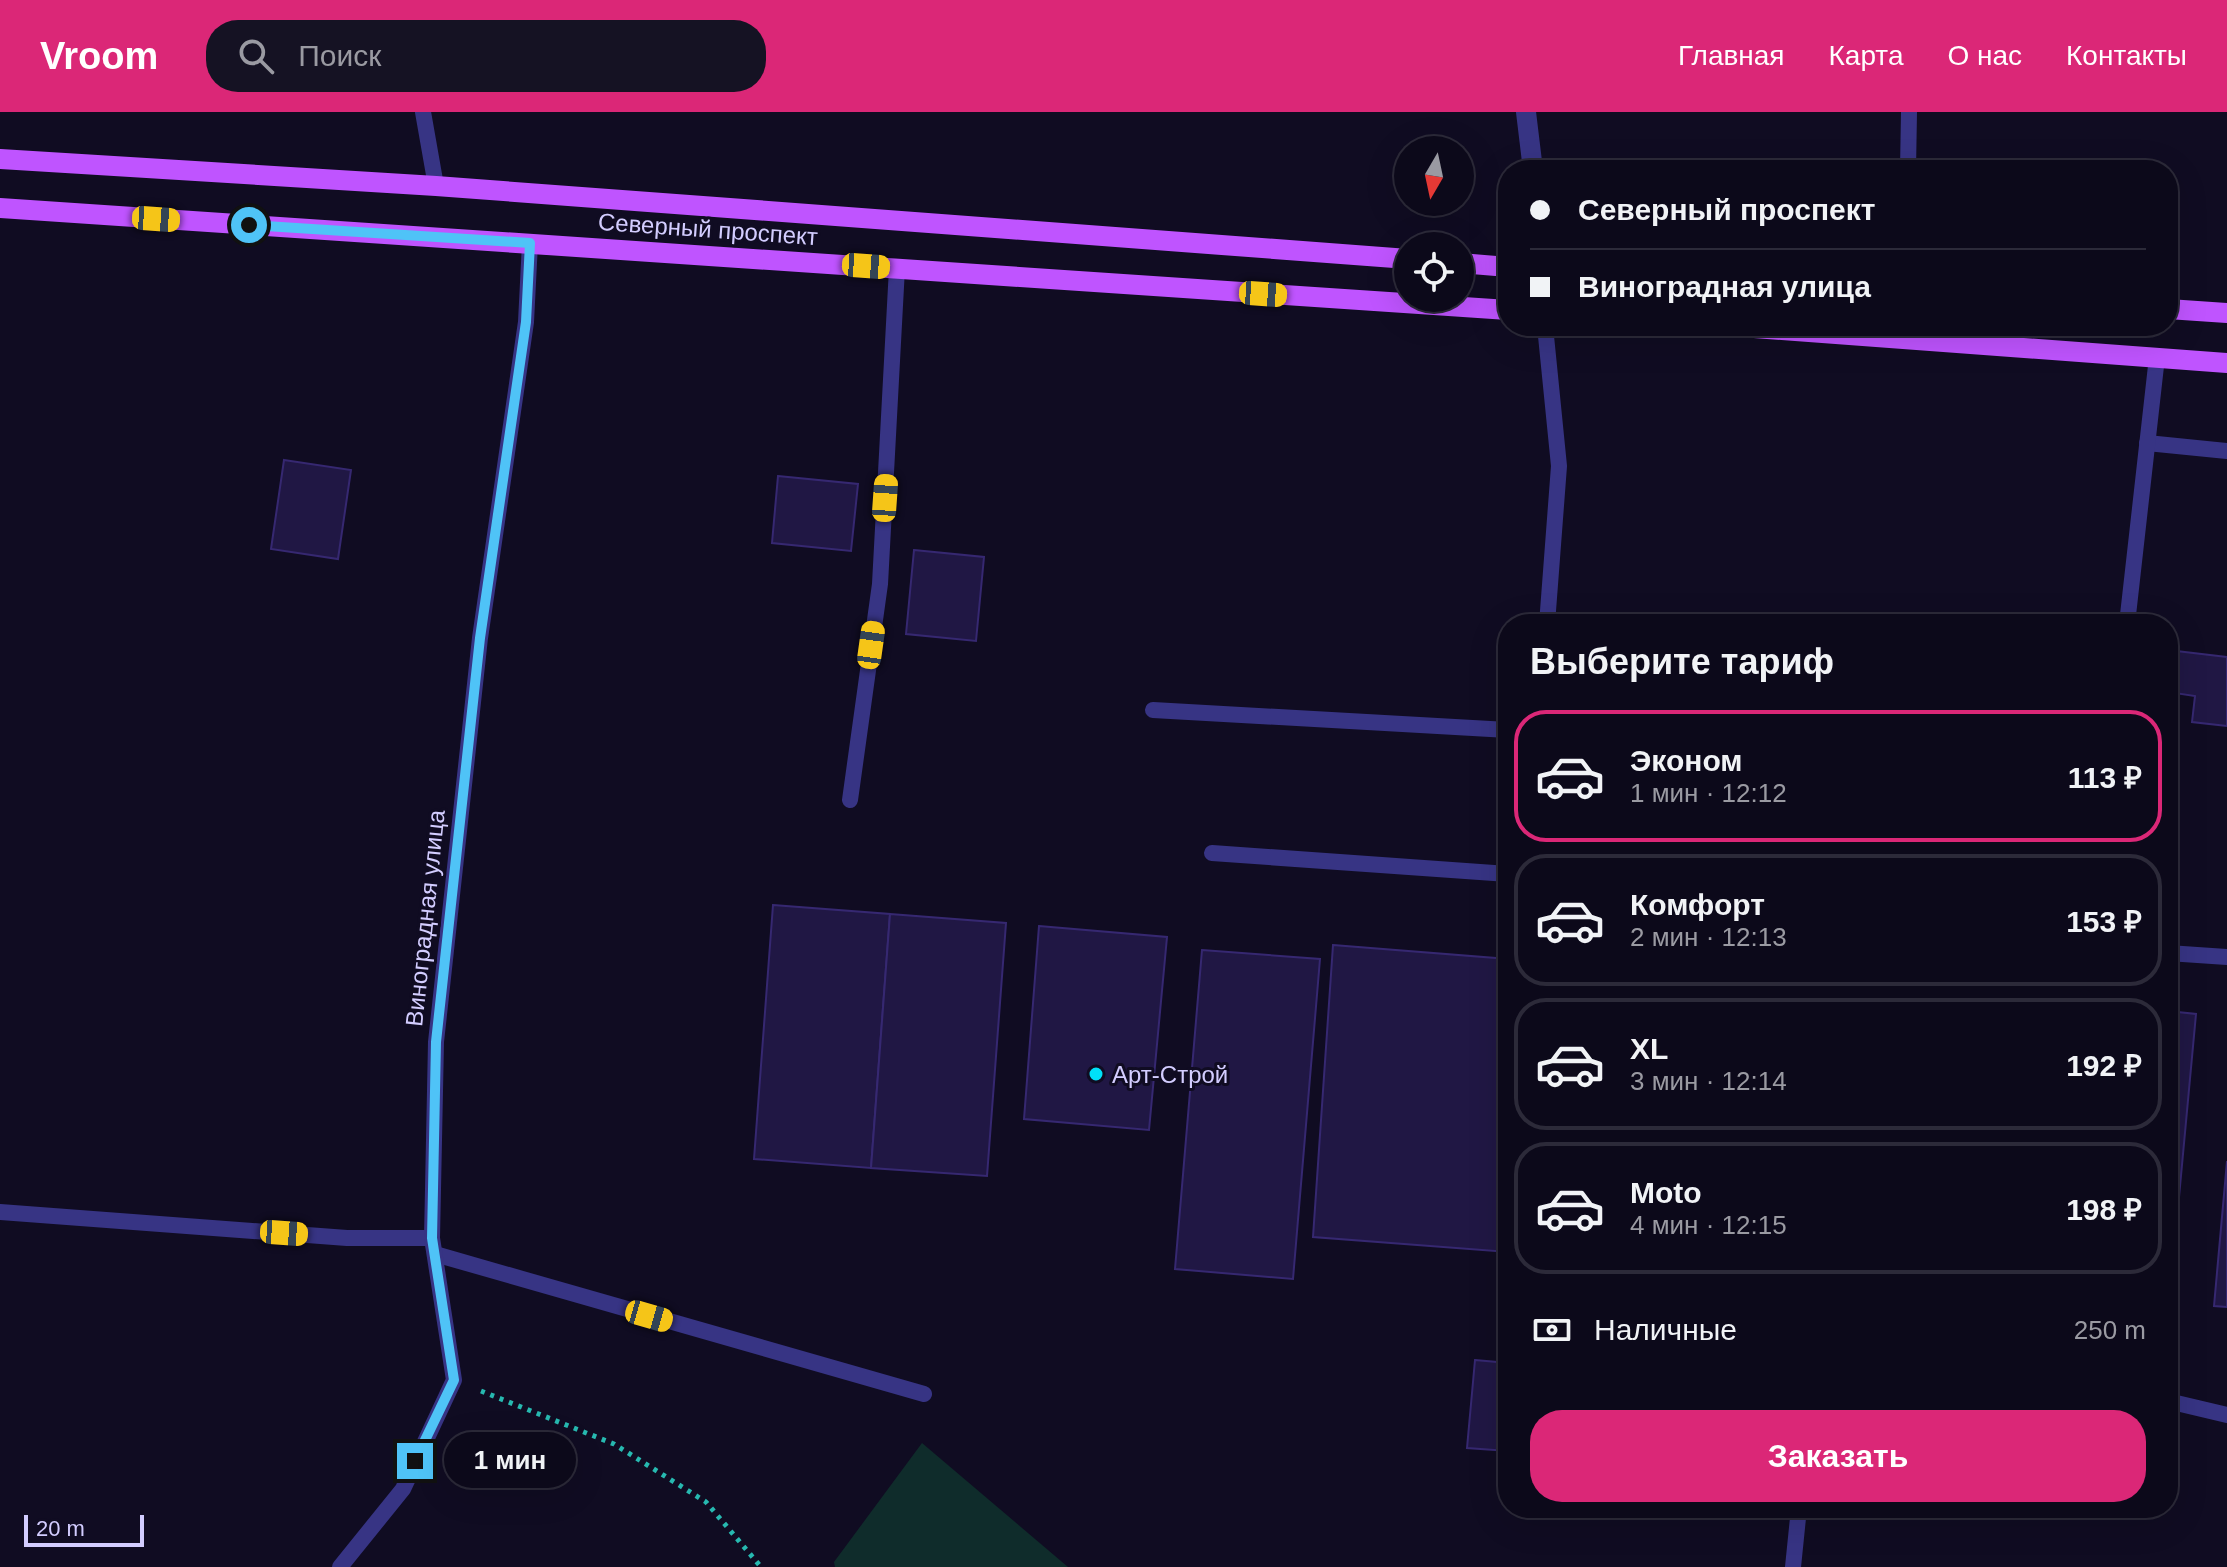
<!DOCTYPE html>
<html lang="ru">
<head>
<meta charset="utf-8">
<style>
	:root { --surface:#0c091a; --page:#151223; --text:#f1f3f6; --muted:#9a9aa2; --line:#2c2a39; --accent:#db2777 }
	body { margin:0; font-family:Helvetica,sans-serif; background:var(--page); color:var(--text); height:100vh; display:flex; flex-direction:column; font-size:30px; white-space:nowrap }
	* { box-sizing:border-box; margin:0 }
	p { font-size:26px; color:var(--muted) }
	.icon { flex:none; width:44px; height:44px; fill:none; stroke:currentColor; stroke-width:2; stroke-linecap:round; stroke-linejoin:round }
	.map { position:relative; flex:1; overflow:hidden }
	.panel { position:absolute; left:1498px; top:502px; width:680px; height:904px; display:flex; flex-direction:column; background:var(--surface); border-radius:32px; box-shadow:0 8px 32px #0002,0 0 0 2px var(--line) }
	.panel>* { flex:none }
	.hud { position:absolute; left:1498px; top:48px; width:680px; height:176px; border-radius:32px; box-shadow:0 8px 32px #0002,0 0 0 2px var(--line); display:grid; align-content:center; height:176px; padding:0 32px; background:var(--surface) }
	.needle { width:52px; rotate:189deg }
	.controls { position:absolute; left:1394px; top:24px; display:grid; gap:16px }
	.controls a { display:grid; place-items:center; width:80px; height:80px; border-radius:50%; background:var(--surface); box-shadow:0 8px 32px #0002,0 0 0 2px var(--line); font-size:40px }
	.scale { position:absolute; left:24px; bottom:20px; width:120px; box-sizing:border-box; padding-left:8px; border:4px solid #d3cdff; border-top:0; font-size:22px; line-height:28px; white-space:nowrap; color:#d3cdff; -webkit-text-stroke:6px #100c22; paint-order:stroke }
	.end { position:absolute; width:36px; height:36px; margin:-18px; border:10px solid #4fc3f7; background:#111; box-shadow:0 0 0 4px #111 }
	.from { border-radius:50% }
	.bubble { position:absolute; height:56px; border-radius:28px; background:var(--surface); box-shadow:0 8px 32px #0002,0 0 0 2px var(--line); font-size:26px; font-weight:800; line-height:56px; text-align:center }
	.car { position:absolute; width:24px; height:48px; margin:-24px -12px; border-radius:10px; box-shadow:0 0 6px 2px #0007; background:linear-gradient(#f5c518 24%,#345 0 40%,#f5c518 0 76%,#345 0 86%,#f5c518 0) }
	.hud b { display:flex; align-items:center; gap:28px; height:76px; font-size:30px }
	.hud b+b { border-top:2px solid var(--line) }
	.hud i { width:20px; height:20px; background:var(--text) }
	ul { padding:0; list-style:none }
	li { display:flex; align-items:center; gap:24px; height:132px; margin:0 16px 12px; padding:0 16px; border:4px solid var(--line); border-radius:32px }
	li div { flex:1 }
	li b { display:block; font-size:30px }
	li em { font-style:normal; font-weight:800 }
	li.on { border-color:var(--accent) }
	li>.icon { width:72px; height:72px; stroke-width:1.5 }
	h2 { padding:0 32px; font-size:36px; line-height:96px }
	.pay { display:flex; align-items:center; gap:20px; height:88px; padding:0 32px; font-size:30px }
	.pay p { margin-inline-start:auto }
	.cta { display:flex; gap:16px; margin-top:auto; padding:16px 32px }
	.cta a { flex:1; height:92px; border-radius:32px; background:var(--accent); color:#fff; font-size:32px; font-weight:800; line-height:92px; text-align:center }
	header { display:flex; align-items:center; gap:48px; box-sizing:border-box; height:112px; padding:0 40px; background:var(--accent); color:#fff }
	header strong { font-size:38px }
	nav { display:flex; gap:44px; margin-inline-start:auto; font-size:28px }
	.search { width:560px; height:72px; background:var(--page); display:flex; align-items:center; gap:20px; box-sizing:border-box; padding:0 28px; border-radius:32px; color:var(--muted); font-size:30px }
	.map>svg:first-child { display:block }
	.green { fill:#0f2c2b }
	.building { fill:#201744; stroke:#362871; stroke-width:2 }
	.lines { fill:none; stroke-linecap:round; stroke-linejoin:round }
	.path { stroke:#27b9b0; stroke-width:5; stroke-dasharray:4 6; stroke-linecap:butt }
	.service { stroke:#373484; stroke-width:16 }
	.minor { stroke:#373484; stroke-width:20 }
	.primary { stroke:#bf54ff; stroke-width:20 }
	.route { stroke:#4fc3f7; stroke-width:10 }
	.poi-dot { fill:#00e0f8; stroke:#100c22; stroke-width:3 }
	.labels { text-anchor:middle; dominant-baseline:central; stroke-width:6; stroke-linejoin:round; paint-order:stroke }
	.street-label { font-size:24px; fill:#d3cdff; stroke:#100c22 }
	.poi-label { font-size:24px; fill:#d3cdff; stroke:#100c22; text-anchor:start }
</style>
</head>
<body>
<header>
<strong>Vroom</strong>
<div class="search"><svg class="icon" aria-label="search" viewBox="0 0 24 24"><circle cx="10" cy="10" r="6"/><path d="M15 15l6 6"/></svg>Поиск</div>
<nav><a>Главная</a><a>Карта</a><a>О нас</a><a>Контакты</a></nav>
</header>
<div class="map">
<svg width="2227" height="1455" viewBox="0 0 2227 1455">
	<rect width="100%" height="100%" fill="#100c22"/>
	<!-- green -->
	<path class="green" d="M922 1331 1068 1455H835L834 1450Z"/>
	<!-- building -->
	<g class="building">
		<path d="M284 348 351 358 338 447 271 437Z"/>
		<path d="M778 364 858 372 851 439 772 431Z"/>
		<path d="M914 438 984 445 976 529 906 522Z"/>
		<path d="M2168 538 2227 545V614L2192 610 2195 584 2168 580Z"/>
		<path d="M773 793 890 802 871 1056 754 1047Z"/>
		<path d="M890 802 1006 811 987 1064 871 1056Z"/>
		<path d="M1039 814 1167 825 1149 1018 1024 1007Z"/>
		<path d="M1333 833 1508 847V1140L1313 1125Z"/>
		<path d="M1202 838 1320 847 1293 1167 1175 1157Z"/>
		<path d="M2168 899 2196 902 2169 1193H2168Z"/>
		<path d="M2227 1049V1195L2214 1194Z"/>
		<path d="M1475 1248 1508 1251V1339L1467 1336Z"/>
	</g>
	<g class="lines">
		<!-- path -->
		<path class="path" d="M481 1279 614 1332 706 1390 761 1455"/>
		<!-- service -->
		<g class="service">
			<path d="M423 0 436 74"/>
			<path d="M1908 58 1909 0"/>
			<path d="M1545 214 1559 354 1547 512"/>
			<path d="M2147 331 2227 339"/>
			<path d="M2127 512 2157 245"/>
			<path d="M1153 598 1508 618"/>
			<path d="M850 688 880 472 897 156"/>
			<path d="M1212 741 1508 762"/>
			<path d="M1504 762 1508 709"/>
			<path d="M2168 841 2227 845"/>
			<path d="M0 1100 347 1126H432"/>
			<path d="M435 1142 924 1282"/>
			<path d="M2168 1289 2227 1303"/>
			<path d="M340 1455 403 1377 454 1268 432 1126 436 930 480 526 526 210 530 131"/>
			<path d="M1793 1455 1799 1396"/>
		</g>
		<!-- minor -->
		<path class="minor" d="M1526 0 1533 58"/>
		<!-- primary -->
		<g class="primary">
			<path d="M0 47 436 74 1408 147"/>
			<path d="M0 96 1508 198"/>
			<path d="M1460 151 1508 155"/>
			<path d="M2168 197 2227 201"/>
			<path d="M1728 214 2227 251"/>
		</g>
	</g>
	<g class="lines">
		<!-- route -->
		<path class="route" d="M249 113 530 131 526 210 480 526 436 930 432 1126 454 1268 415 1349"/>
	</g>
	<!-- markers -->
	<circle class="poi-dot" cx="1096" cy="962" r="8"/>
	<g class="labels">
		<!-- street labels -->
		<g class="street-label">
			<text transform="translate(708 117) rotate(4)">Северный проспект</text>
			<text transform="translate(425 806) rotate(-84)">Виноградная улица</text>
		</g>
		<!-- poi labels -->
		<g class="poi-label">
			<text x="1112" y="962">Арт-Строй</text>
		</g>
	</g>
</svg>
<div class="controls">
<a><svg class="needle" viewBox="-14 -14 28 28"><path d="M0-13l5 13h-10z" fill="#e53935"/><path d="M0 13l5-13h-10z" fill="#9a9aa2"/></svg></a>
<a><svg class="icon" aria-label="locate" viewBox="0 0 24 24"><circle cx="12" cy="12" r="6"/><path d="M12 2v4M12 18v4M2 12h4M18 12h4"/></svg></a>
</div>
<div class="scale">20 m</div>
<i class="end from" style="left:249px;top:113px"></i>
<i class="end" style="left:415px;top:1349px"></i>
<div class="bubble" style="left:444px;top:1320px;width:132px">1 мин</div>
<i class="car" style="left:156px;top:107px;rotate:94deg"></i>
<i class="car" style="left:866px;top:154px;rotate:94deg"></i>
<i class="car" style="left:1263px;top:182px;rotate:94deg"></i>
<i class="car" style="left:885px;top:386px;rotate:4deg"></i>
<i class="car" style="left:871px;top:533px;rotate:8deg"></i>
<i class="car" style="left:284px;top:1121px;rotate:94deg"></i>
<i class="car" style="left:649px;top:1204px;rotate:106deg"></i>
<div class="hud">
<b><i class="from"></i>Северный проспект</b>
<b><i></i>Виноградная улица</b>
</div>
<section class="panel">
<h2>Выберите тариф</h2>
<ul>
<li class="on"><svg class="icon" aria-label="car" viewBox="0 0 24 24"><path d="M5 17H2v-5l4-1 3-4h7l3 4 3 1v5h-3M9 17h6M6 11h13"/><circle cx="7" cy="17" r="2"/><circle cx="17" cy="17" r="2"/></svg><div><b>Эконом</b><p>1 мин · 12:12</p></div><em>113 ₽</em></li>
<li><svg class="icon" aria-label="car" viewBox="0 0 24 24"><path d="M5 17H2v-5l4-1 3-4h7l3 4 3 1v5h-3M9 17h6M6 11h13"/><circle cx="7" cy="17" r="2"/><circle cx="17" cy="17" r="2"/></svg><div><b>Комфорт</b><p>2 мин · 12:13</p></div><em>153 ₽</em></li>
<li><svg class="icon" aria-label="car" viewBox="0 0 24 24"><path d="M5 17H2v-5l4-1 3-4h7l3 4 3 1v5h-3M9 17h6M6 11h13"/><circle cx="7" cy="17" r="2"/><circle cx="17" cy="17" r="2"/></svg><div><b>XL</b><p>3 мин · 12:14</p></div><em>192 ₽</em></li>
<li><svg class="icon" aria-label="car" viewBox="0 0 24 24"><path d="M5 17H2v-5l4-1 3-4h7l3 4 3 1v5h-3M9 17h6M6 11h13"/><circle cx="7" cy="17" r="2"/><circle cx="17" cy="17" r="2"/></svg><div><b>Moto</b><p>4 мин · 12:15</p></div><em>198 ₽</em></li>
</ul>
<div class="pay"><svg class="icon" aria-label="cash" viewBox="0 0 24 24"><path d="M3 7h18v10H3z"/><circle cx="12" cy="12" r="2"/></svg>Наличные<p>250 m</p></div>
<div class="cta"><a>Заказать</a></div>
</section>
</div>
</body>
</html>
